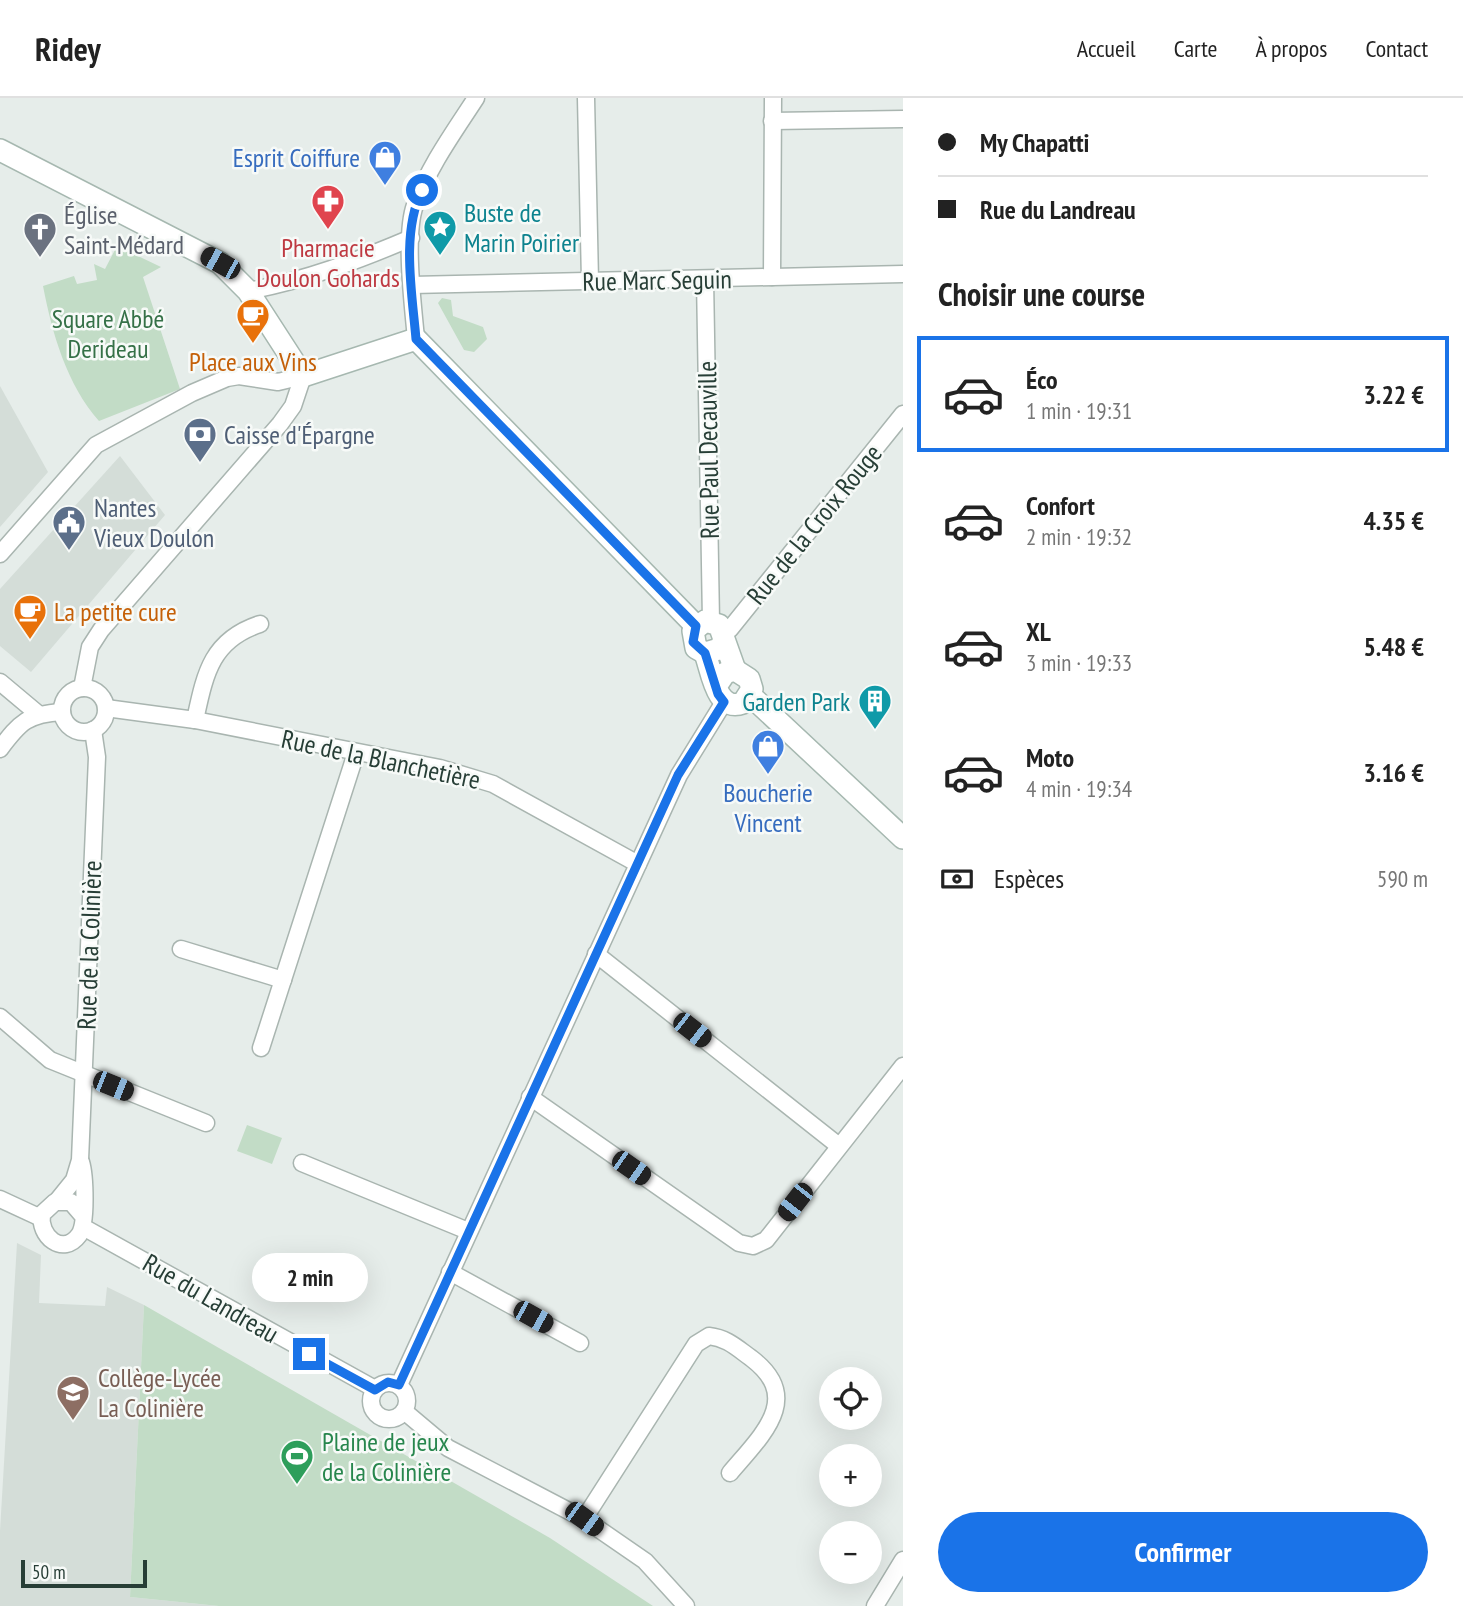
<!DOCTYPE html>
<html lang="fr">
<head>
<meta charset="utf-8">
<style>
	:root { --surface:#fff; --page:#f2f2f2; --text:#222; --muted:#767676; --line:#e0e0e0; --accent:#1a73e8 }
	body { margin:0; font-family:"PT Sans Narrow",sans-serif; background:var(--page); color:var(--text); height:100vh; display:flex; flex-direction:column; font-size:26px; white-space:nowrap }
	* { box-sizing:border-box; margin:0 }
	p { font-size:23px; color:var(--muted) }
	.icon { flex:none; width:38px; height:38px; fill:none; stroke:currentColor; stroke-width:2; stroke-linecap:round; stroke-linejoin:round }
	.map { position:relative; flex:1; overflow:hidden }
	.drawer { display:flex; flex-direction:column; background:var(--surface); width:560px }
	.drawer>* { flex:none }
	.top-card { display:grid; align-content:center; height:154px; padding:0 35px; background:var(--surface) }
	.fabs { position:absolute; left:819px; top:1269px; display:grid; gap:14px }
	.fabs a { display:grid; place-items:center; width:63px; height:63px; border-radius:50%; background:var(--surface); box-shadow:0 7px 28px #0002; font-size:35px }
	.scale { position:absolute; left:21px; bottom:18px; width:126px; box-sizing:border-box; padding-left:7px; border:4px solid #273e36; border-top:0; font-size:19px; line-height:24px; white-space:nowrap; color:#273e36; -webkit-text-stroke:5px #f7faf8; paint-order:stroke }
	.end { position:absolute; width:32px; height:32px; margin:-16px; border:9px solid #1a73e8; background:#fff; box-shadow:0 0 0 4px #fff }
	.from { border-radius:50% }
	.bubble { position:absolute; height:49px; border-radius:24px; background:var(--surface); box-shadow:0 7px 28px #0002; font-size:23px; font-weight:700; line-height:49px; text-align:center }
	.car { position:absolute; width:21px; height:42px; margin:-21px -10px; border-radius:9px; box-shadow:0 0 5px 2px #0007; background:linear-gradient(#222 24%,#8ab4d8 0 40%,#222 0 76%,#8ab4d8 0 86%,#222 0) }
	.top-card b { display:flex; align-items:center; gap:24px; height:66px; font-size:26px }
	.top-card b+b { border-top:2px solid var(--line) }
	.top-card i { width:18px; height:18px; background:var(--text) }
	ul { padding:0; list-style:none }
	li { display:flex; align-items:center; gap:21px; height:116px; margin:0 14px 10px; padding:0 21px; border:4px solid transparent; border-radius:0px }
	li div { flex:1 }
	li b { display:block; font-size:26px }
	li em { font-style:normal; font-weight:700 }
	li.selected { border-color:var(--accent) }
	li>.icon { width:63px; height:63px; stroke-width:1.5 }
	h2 { padding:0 35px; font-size:32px; line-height:84px }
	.pay { display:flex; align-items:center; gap:18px; height:77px; padding:0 35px; font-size:26px }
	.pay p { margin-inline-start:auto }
	.button { display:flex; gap:14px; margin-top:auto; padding:14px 35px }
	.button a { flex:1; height:80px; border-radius:42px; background:var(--accent); color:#fff; font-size:28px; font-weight:700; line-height:80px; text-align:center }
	header { display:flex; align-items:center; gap:42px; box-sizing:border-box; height:98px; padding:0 35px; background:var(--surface); border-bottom:2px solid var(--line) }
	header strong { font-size:33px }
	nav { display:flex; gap:38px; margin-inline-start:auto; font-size:24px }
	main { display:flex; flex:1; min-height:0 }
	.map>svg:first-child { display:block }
	.built { fill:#d4ddd8 }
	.green { fill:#c2dcc6 }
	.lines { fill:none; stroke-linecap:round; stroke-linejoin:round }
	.street-casing { stroke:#a9b5b0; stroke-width:19 }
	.secondary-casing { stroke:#a6b8b0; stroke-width:24 }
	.street { stroke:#fff; stroke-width:16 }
	.secondary { stroke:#fff; stroke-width:21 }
	.route { stroke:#1a73e8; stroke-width:9 }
	.labels { text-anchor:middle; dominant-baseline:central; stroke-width:5; stroke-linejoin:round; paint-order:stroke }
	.shop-label { font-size:26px; fill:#366cbe; stroke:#f7faf8; text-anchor:end }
	.culture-label { font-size:26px; fill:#0d838f; stroke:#f7faf8; text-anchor:start }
	.worship-label { font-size:26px; fill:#5b616d; stroke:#f7faf8; text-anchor:start }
	.health-label { font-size:26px; fill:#be3a42; stroke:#f7faf8 }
	.street-label { font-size:26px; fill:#273e36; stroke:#f7faf8 }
	.park-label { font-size:26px; fill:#357147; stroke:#f7faf8 }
	.food-label { font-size:26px; fill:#c56008; stroke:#f7faf8 }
	.service-label { font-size:26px; fill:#4e5e75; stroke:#f7faf8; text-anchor:start }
	.education-label { font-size:26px; fill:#785e54; stroke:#f7faf8; text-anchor:start }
	.leisure-label { font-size:26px; fill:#27864d; stroke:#f7faf8; text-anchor:start }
</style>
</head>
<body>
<header>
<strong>Ridey</strong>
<nav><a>Accueil</a><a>Carte</a><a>À propos</a><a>Contact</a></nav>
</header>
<main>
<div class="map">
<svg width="903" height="1508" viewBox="0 0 903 1508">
	<rect width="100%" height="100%" fill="#e6edea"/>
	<!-- built -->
	<g class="built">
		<path d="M0 288 48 374 0 429Z"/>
		<path d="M120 358 165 417 31 574 0 548V491Z"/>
		<path d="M17 1145 41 1157 39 1205 105 1208 107 1189 144 1207 130 1499 219 1508H0V1433Z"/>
	</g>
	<!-- green -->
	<g class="green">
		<path d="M117 148 161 169 143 179 180 291 99 323C67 287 52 235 43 188L74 178 77 186 97 182 94 166 105 171Z"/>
		<path d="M442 200 451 202 453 218 483 229 487 241 474 254 464 252 438 205Z"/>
		<path d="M247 1027 282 1040 272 1066 237 1053Z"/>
		<path d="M144 1207 550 1440 653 1508H219L130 1499Z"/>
	</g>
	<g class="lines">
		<defs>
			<g id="street">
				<path d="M586 0 590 183"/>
				<path d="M772 23 903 21"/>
				<path d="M772 179 773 0"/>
				<path d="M705 181 711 523"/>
				<path d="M412 187 903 176"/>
				<path d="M248 193C306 182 357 163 411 140"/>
				<path d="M416 241C413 207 404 138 415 107 429 68 454 34 476 0"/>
				<path d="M0 456 96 347 192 295 227 280 239 278 278 284 303 278"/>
				<path d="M724 534 730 531 903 316"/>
				<path d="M0 584 37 615"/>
				<circle cx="84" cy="612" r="22"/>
				<path d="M82 590 90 549 101 532 280 326 293 308 303 278"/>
				<path d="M106 610 195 622 440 670 493 686 638 766"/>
				<path d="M195 622C205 576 211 542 260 526"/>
				<path d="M0 651C20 624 28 616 62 614"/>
				<path d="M181 851 283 882"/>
				<path d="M596 856 839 1048"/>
				<path d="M0 919 50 962 206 1025"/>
				<path d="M261 950 356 655"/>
				<path d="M530 999 739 1145 753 1148 766 1142 903 968"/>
				<path d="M81 1064C85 1077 87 1126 79 1137 63 1159 38 1138 42 1116L55 1104H71L83 1118"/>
				<path d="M302 1065 468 1133"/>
				<path d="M0 1101 41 1120"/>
				<path d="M57 1103 74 1082 80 1062 97 659 93 632"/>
				<path d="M83 1129 375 1291"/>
				<path d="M450 1174 580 1245"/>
				<circle cx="389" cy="1303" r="18"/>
				<path d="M399 1287 679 677 724 604"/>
				<path d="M404 1313 448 1350 584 1421 645 1463 686 1508"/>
				<path d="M584 1421 696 1246 709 1238C727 1240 737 1250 751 1260 804 1300 762 1337 730 1375"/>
				<path d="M875 1508 903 1462"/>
			</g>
			<g id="secondary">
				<path d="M0 52 220 165 248 193 303 278 416 241 696 528"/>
				<path d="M724 543 719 551 705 555 696 550 693 533 705 523 719 527 735 572"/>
				<path d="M705 555C712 574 716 615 743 605L752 591 749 581 735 572 725 575 717 587"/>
				<path d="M750 597 903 740"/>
			</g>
		</defs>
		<!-- street casing -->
		<use href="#street" class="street-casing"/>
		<!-- secondary casing -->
		<use href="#secondary" class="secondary-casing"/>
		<!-- street -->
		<use href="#street" class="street"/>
		<!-- secondary -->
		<use href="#secondary" class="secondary"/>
	</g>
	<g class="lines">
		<!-- route -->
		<path class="route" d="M309 1256 375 1292 388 1284 399 1287 678 677 724 604 718 596 705 555 693 544 696 528 416 241C412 194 401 135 422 92"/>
	</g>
	<!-- icons -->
	<defs>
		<symbol id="shop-pin" viewBox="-11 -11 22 30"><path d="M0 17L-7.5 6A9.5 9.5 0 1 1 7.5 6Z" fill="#3f7fe0" stroke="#f7faf8"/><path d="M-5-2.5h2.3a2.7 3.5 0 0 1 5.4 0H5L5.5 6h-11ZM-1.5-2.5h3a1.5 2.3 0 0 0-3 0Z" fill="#fff"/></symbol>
		<symbol id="pharmacy-pin" viewBox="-11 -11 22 30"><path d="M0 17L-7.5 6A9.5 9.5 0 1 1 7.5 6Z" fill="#e0444e" stroke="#f7faf8"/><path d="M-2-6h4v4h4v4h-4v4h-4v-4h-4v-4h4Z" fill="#fff"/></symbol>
		<symbol id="sight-pin" viewBox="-11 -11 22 30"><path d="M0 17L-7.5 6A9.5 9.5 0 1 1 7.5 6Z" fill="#0f9aa8" stroke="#f7faf8"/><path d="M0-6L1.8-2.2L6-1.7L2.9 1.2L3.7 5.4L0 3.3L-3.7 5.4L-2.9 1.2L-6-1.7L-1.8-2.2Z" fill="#fff"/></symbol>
		<symbol id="church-pin" viewBox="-11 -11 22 30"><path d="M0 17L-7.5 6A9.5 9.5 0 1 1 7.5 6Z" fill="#6b7280" stroke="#f7faf8"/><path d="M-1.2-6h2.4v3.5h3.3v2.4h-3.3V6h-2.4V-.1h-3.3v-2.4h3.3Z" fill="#fff"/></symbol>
		<symbol id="cafe-pin" viewBox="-11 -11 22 30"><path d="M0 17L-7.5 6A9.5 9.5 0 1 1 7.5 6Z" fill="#e8710a" stroke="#f7faf8"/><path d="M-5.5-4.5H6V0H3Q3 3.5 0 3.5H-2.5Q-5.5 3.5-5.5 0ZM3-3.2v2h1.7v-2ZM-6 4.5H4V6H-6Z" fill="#fff"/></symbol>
		<symbol id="bank-pin" viewBox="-11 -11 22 30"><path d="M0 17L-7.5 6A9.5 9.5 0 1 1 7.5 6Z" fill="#5c6f8a" stroke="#f7faf8"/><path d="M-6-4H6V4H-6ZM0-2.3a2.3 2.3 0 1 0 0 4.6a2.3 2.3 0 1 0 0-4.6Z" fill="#fff"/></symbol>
		<symbol id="civic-pin" viewBox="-11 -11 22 30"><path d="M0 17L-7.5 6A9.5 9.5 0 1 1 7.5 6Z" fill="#5c6f8a" stroke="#f7faf8"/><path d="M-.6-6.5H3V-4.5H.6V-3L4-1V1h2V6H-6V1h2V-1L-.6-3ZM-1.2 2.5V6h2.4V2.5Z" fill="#fff"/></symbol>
		<symbol id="building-pin" viewBox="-11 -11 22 30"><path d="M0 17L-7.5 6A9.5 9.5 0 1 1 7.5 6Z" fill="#0f9aa8" stroke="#f7faf8"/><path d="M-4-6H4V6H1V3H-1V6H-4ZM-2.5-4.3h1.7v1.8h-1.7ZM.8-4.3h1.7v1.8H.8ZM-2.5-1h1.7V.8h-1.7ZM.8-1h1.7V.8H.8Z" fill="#fff"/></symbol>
		<symbol id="school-pin" viewBox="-11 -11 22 30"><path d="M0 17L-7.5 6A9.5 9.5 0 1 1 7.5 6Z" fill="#8d6e63" stroke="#f7faf8"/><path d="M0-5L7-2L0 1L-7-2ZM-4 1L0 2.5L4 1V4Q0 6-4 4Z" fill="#fff"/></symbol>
		<symbol id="stadium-pin" viewBox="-11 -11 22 30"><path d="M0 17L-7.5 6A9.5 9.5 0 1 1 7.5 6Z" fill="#2e9e5b" stroke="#f7faf8"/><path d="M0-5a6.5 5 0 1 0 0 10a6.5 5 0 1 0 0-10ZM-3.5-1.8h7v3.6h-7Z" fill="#fff"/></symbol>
	</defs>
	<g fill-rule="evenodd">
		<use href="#shop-pin" x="366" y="40" width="38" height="52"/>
		<use href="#pharmacy-pin" x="309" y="84" width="38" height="52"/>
		<use href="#sight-pin" x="421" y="110" width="38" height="52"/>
		<use href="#church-pin" x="21" y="112" width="38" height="52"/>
		<use href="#cafe-pin" x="234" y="198" width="38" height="52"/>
		<use href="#bank-pin" x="181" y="317" width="38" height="52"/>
		<use href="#civic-pin" x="50" y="405" width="38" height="52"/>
		<use href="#cafe-pin" x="11" y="494" width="38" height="52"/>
		<use href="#building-pin" x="856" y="584" width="38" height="52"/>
		<use href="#shop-pin" x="749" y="629" width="38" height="52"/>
		<use href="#school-pin" x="54" y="1275" width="38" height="52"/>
		<use href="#stadium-pin" x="278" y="1339" width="38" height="52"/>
	</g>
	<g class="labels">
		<!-- shop labels -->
		<g class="shop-label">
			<text x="360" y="59">Esprit Coiffure</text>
			<text x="768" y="694" text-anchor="middle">Boucherie<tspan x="768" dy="30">Vincent</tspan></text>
		</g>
		<!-- culture labels -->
		<g class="culture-label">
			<text x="464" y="114">Buste de<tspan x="464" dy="30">Marin Poirier</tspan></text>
			<text x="850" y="603" text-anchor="end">Garden Park</text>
		</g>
		<!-- worship labels -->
		<g class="worship-label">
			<text x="64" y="116">Église<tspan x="64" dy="30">Saint-Médard</tspan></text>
		</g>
		<!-- health labels -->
		<g class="health-label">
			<text x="328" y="149">Pharmacie<tspan x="328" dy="30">Doulon Gohards</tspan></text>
		</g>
		<!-- street labels -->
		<g class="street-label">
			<text transform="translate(657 182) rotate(-1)">Rue Marc Seguin</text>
			<text transform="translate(708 352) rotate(-91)">Rue Paul Decauville</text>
			<text transform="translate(814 426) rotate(-51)">Rue de la Croix Rouge</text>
			<text transform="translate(381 661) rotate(12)">Rue de la Blanchetière</text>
			<text transform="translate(89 847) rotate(-88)">Rue de la Colinière</text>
			<text transform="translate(211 1200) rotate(30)">Rue du Landreau</text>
		</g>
		<!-- park labels -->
		<g class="park-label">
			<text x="108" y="220">Square Abbé<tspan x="108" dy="30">Derideau</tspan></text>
		</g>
		<!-- food labels -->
		<g class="food-label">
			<text x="253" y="263">Place aux Vins</text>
			<text x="54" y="513" text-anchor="start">La petite cure</text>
		</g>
		<!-- service labels -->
		<g class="service-label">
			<text x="224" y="336">Caisse d'Épargne</text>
			<text x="94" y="409">Nantes<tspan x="94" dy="30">Vieux Doulon</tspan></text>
		</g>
		<!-- education labels -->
		<g class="education-label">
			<text x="98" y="1279">Collège-Lycée<tspan x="98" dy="30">La Colinière</tspan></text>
		</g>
		<!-- leisure labels -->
		<g class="leisure-label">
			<text x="322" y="1343">Plaine de jeux<tspan x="322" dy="30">de la Colinière</tspan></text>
		</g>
	</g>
</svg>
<div class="fabs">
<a><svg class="icon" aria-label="locate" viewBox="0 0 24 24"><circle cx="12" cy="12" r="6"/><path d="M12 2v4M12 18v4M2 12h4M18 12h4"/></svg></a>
<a>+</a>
<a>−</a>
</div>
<div class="scale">50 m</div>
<i class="end from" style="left:422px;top:92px"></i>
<i class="end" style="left:309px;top:1256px"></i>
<div class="bubble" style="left:252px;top:1155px;width:116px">2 min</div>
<i class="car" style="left:220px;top:165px;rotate:299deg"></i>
<i class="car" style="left:692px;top:932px;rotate:128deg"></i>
<i class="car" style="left:113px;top:988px;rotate:112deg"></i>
<i class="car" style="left:631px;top:1070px;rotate:125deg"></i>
<i class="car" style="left:795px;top:1104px;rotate:218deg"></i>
<i class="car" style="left:533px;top:1219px;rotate:119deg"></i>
<i class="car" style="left:584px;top:1421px;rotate:126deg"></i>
</div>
<section class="drawer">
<div class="top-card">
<b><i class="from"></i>My Chapatti</b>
<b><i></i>Rue du Landreau</b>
</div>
<h2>Choisir une course</h2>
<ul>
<li class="selected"><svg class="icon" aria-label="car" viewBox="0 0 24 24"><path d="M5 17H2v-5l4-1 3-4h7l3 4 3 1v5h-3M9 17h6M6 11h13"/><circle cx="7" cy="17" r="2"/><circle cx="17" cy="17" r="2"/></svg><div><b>Éco</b><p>1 min · 19:31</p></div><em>3.22 €</em></li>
<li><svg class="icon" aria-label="car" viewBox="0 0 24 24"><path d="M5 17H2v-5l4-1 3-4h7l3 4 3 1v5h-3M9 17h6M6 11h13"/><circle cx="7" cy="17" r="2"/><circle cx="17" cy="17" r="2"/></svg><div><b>Confort</b><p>2 min · 19:32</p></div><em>4.35 €</em></li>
<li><svg class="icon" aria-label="car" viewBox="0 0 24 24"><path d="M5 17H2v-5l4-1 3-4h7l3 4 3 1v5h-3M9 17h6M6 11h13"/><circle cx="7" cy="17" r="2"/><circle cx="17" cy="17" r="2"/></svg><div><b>XL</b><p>3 min · 19:33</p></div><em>5.48 €</em></li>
<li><svg class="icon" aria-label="car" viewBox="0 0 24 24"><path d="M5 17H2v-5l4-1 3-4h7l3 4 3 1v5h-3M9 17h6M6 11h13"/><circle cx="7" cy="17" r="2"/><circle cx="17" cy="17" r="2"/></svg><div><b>Moto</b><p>4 min · 19:34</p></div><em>3.16 €</em></li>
</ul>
<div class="pay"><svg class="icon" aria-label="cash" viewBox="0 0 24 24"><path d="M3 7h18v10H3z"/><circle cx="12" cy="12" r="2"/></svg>Espèces<p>590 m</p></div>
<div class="button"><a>Confirmer</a></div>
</section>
</main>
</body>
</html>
